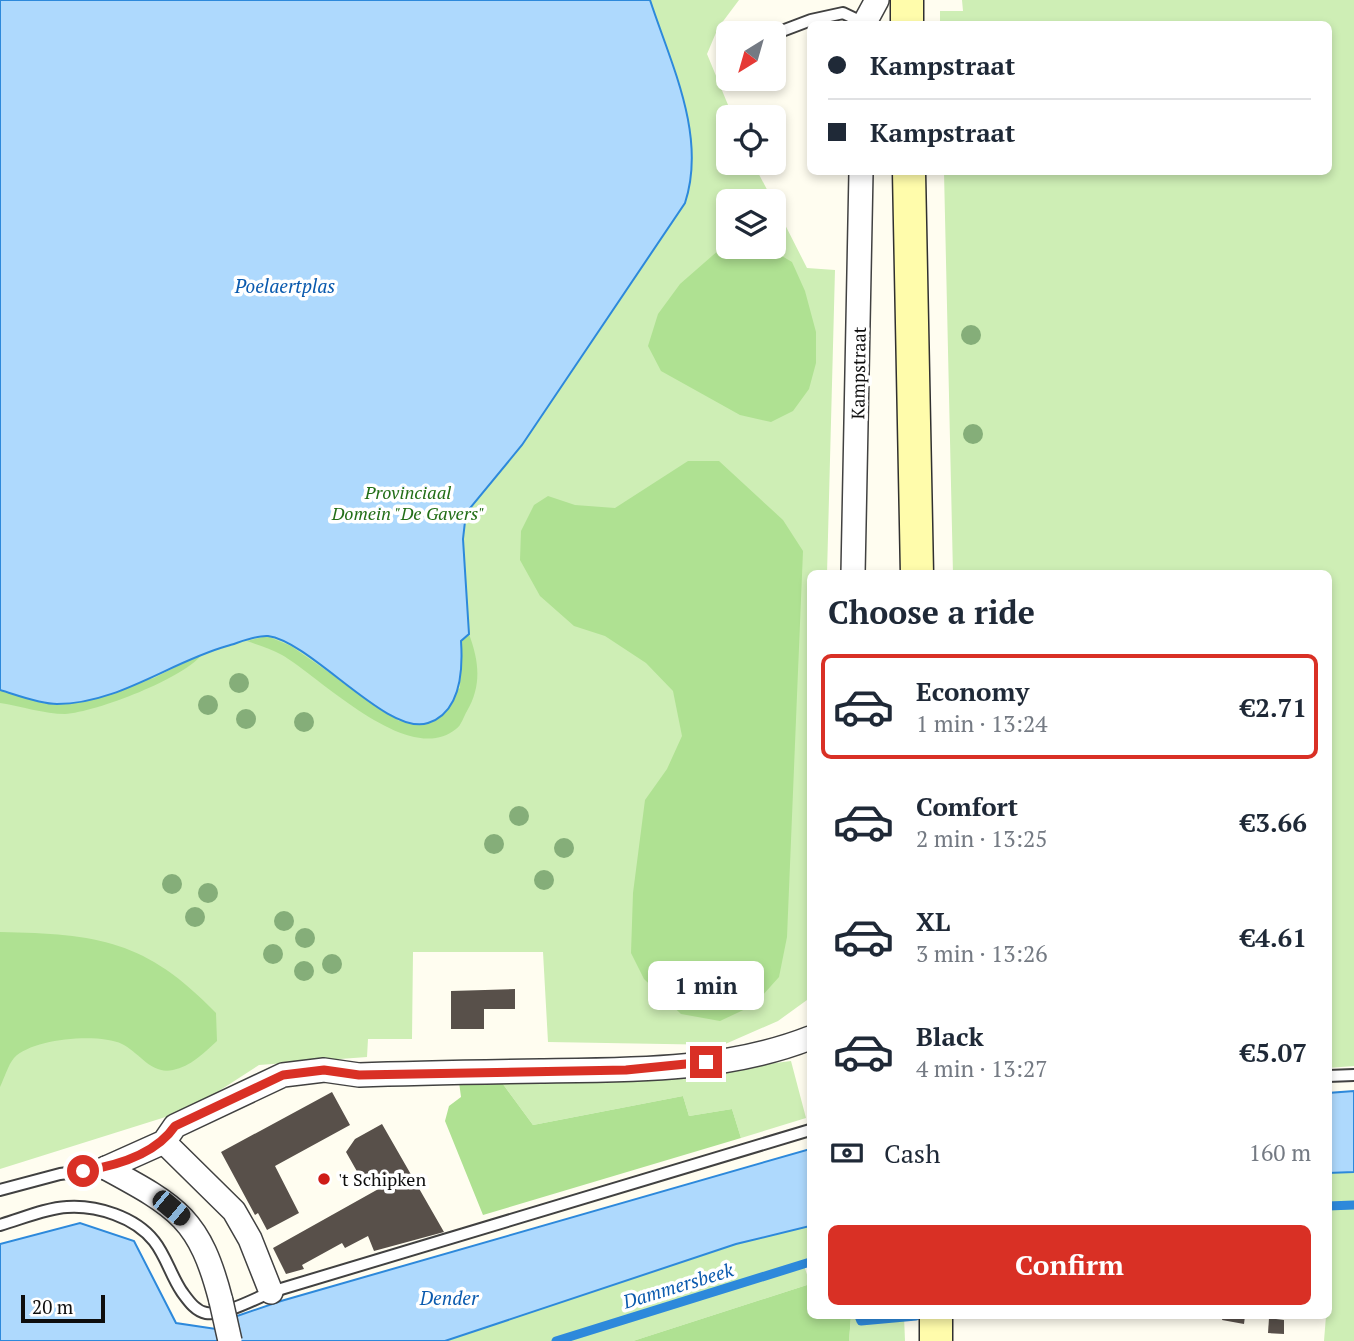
<!DOCTYPE html>
<html lang="en">
<head>
<meta charset="utf-8">
<style>
	:root { --surface:#fff; --page:#f6f6f7; --text:#1f2937; --muted:#747a83; --line:#e0e1e3; --accent:#d93025 }
	body { margin:0; font-family:"PT Serif",serif; background:var(--page); color:var(--text); height:100vh; display:flex; flex-direction:column; font-size:26px; white-space:nowrap }
	* { box-sizing:border-box; margin:0 }
	p { font-size:23px; color:var(--muted) }
	.icon { flex:none; width:38px; height:38px; fill:none; stroke:currentColor; stroke-width:2; stroke-linecap:round; stroke-linejoin:round }
	.map { position:relative; flex:1; overflow:hidden }
	.panel { position:absolute; left:807px; top:570px; width:525px; height:749px; display:flex; flex-direction:column; background:var(--surface); border-radius:10px; box-shadow:0 4px 10px #0003 }
	.panel>* { flex:none }
	.hud { position:absolute; left:807px; top:21px; width:525px; height:154px; border-radius:10px; box-shadow:0 4px 10px #0003; display:grid; align-content:center; height:154px; padding:0 21px; background:var(--surface) }
	.needle { width:46px; rotate:217deg }
	.fabs { position:absolute; left:716px; top:21px; display:grid; gap:14px }
	.fabs a { display:grid; place-items:center; width:70px; height:70px; border-radius:10px; background:var(--surface); box-shadow:0 4px 10px #0003; font-size:35px }
	.scale { position:absolute; left:21px; bottom:18px; width:84px; box-sizing:border-box; padding-left:7px; border:4px solid #0e0e0e; border-top:0; font-size:19px; line-height:24px; white-space:nowrap; color:#0e0e0e; -webkit-text-stroke:5px #fff; paint-order:stroke }
	.end { position:absolute; width:32px; height:32px; margin:-16px; border:9px solid #d93025; background:#fff; box-shadow:0 0 0 4px #fff }
	.from { border-radius:50% }
	.bubble { position:absolute; height:49px; border-radius:10px; background:var(--surface); box-shadow:0 4px 10px #0003; font-size:23px; font-weight:700; line-height:49px; text-align:center }
	.car { position:absolute; width:21px; height:42px; margin:-21px -10px; border-radius:9px; box-shadow:0 0 5px 2px #0007; background:linear-gradient(#222 24%,#8ab4d8 0 40%,#222 0 76%,#8ab4d8 0 86%,#222 0) }
	.hud b { display:flex; align-items:center; gap:24px; height:66px; font-size:26px }
	.hud b+b { border-top:2px solid var(--line) }
	.hud i { width:18px; height:18px; background:var(--text) }
	ul { padding:0; list-style:none }
	li { display:flex; align-items:center; gap:21px; height:105px; margin:0 14px 10px; padding:0 7px; border:4px solid transparent; border-radius:10px }
	li div { flex:1 }
	li b { display:block; font-size:26px }
	li em { font-style:normal; font-weight:700 }
	li.selected { border-color:var(--accent) }
	li>.icon { width:63px; height:63px; stroke-width:1.5 }
	h2 { padding:0 21px; font-size:32px; line-height:84px }
	.pay { display:flex; align-items:center; gap:18px; height:77px; padding:0 21px; font-size:26px }
	.pay p { margin-inline-start:auto }
	.cta { display:flex; gap:14px; margin-top:auto; padding:14px 21px }
	.cta a { flex:1; height:80px; border-radius:10px; background:var(--accent); color:#fff; font-size:28px; font-weight:700; line-height:80px; text-align:center }
	.map>svg:first-child { display:block }
	.green { fill:#ceeeb5 }
	.forest { fill:#afe192 }
	.water { fill:#aed9fd; stroke:#2d89db; stroke-width:2 }
	.lines { fill:none; stroke-linecap:round; stroke-linejoin:round }
	.stream { stroke:#2d89db; stroke-width:9 }
	.building { fill:#58504a }
	.lane-casing { stroke:#414141; stroke-width:14 }
	.street-casing { stroke:#414141; stroke-width:26 }
	.secondary-casing { stroke:#303030; stroke-width:35 }
	.lane { stroke:#fff; stroke-width:10 }
	.street { stroke:#fff; stroke-width:23 }
	.secondary { stroke:#fffcab; stroke-width:32 }
	.street-bridge-casing { stroke:#414141; stroke-width:26; stroke-linecap:butt }
	.street-bridge { stroke:#fff; stroke-width:23 }
	.tree { fill:#85ae79 }
	.route { stroke:#d93025; stroke-width:9 }
	.poi-dot { fill:#ce1c17; stroke:#fff; stroke-width:2.5 }
	.labels { text-anchor:middle; dominant-baseline:central; stroke-width:7; stroke-linejoin:round; paint-order:stroke }
	.street-label { font-size:18px; fill:#0e0e0e; stroke:#fff }
	.park-label { font-size:18px; font-style:italic; fill:#226e17; stroke:#fff }
	.poi-label { font-size:18px; fill:#0e0e0e; stroke:#fff; text-anchor:start }
	.water-label { font-size:19px; font-style:italic; fill:#0a5aae; stroke:#fff }
</style>
</head>
<body>
<div class="map">
<svg width="1354" height="1341" viewBox="0 0 1354 1341">
	<rect width="100%" height="100%" fill="#fffdf0"/>
	<!-- green -->
	<g class="green">
		<path d="M0 0H739L718 28 707 54 733 117H728V163H753L773 201H728V247H774V203L807 268 835 270 827 574H810V926L807 1000 778 1021 723 1045 548 1042 543 952H413L412 1039H368L367 1057 259 1065 191 1109 0 1169Z"/>
		<path d="M962 0H1354V1066L1328 1068V574H953L944 172H1328V24H940V11H963Z"/>
		<path d="M791 1061 806 1118 741 1138 732 1109 689 1116 683 1096 533 1125 500 1080 686 1075Z"/>
		<path d="M1354 1172V1341H1324L1326 1316H1328V1173Z"/>
		<path d="M810 1226V1260L803 1262 810 1284 633 1341H445L736 1244Z"/>
		<path d="M851 1316H904L905 1341H849Z"/>
	</g>
	<!-- forest -->
	<g class="forest">
		<path d="M728 242V247L770 249 792 262 805 291 816 332V363L809 389 793 411 771 422 740 415 661 371 648 346 658 314 680 284Z"/>
		<path d="M688 461H719L783 520 803 551 787 937 779 977 754 1005 720 1021 681 1014 644 979 631 953 633 893 645 800 667 769 682 736 673 691 646 663 605 636 574 626 540 596 520 560 521 531 534 505 548 496 575 505 615 508Z"/>
		<path d="M469 634C479 661 482 685 467 711 464 716 461 726 456 729 409 768 320 677 282 655 272 649 258 645 247 641L267 636 291 646 399 721 460 688 461 641Z"/>
		<path d="M203 653C186 678 96 712 65 714 45 714 20 706 0 703V690L55 704 154 678Z"/>
		<path d="M0 932C98 934 146 940 216 1013L217 1041C205 1052 190 1067 173 1070 151 1075 139 1052 122 1044 99 1033 33 1038 14 1058 8 1065 4 1079 0 1087Z"/>
		<path d="M500 1080 533 1125 683 1096 689 1116 732 1109 741 1138 483 1215 445 1121 449 1106 461 1097 459 1082Z"/>
		<path d="M810 1284V1316H851L849 1341H633Z"/>
	</g>
	<!-- water -->
	<g class="water">
		<path d="M0 0H650C671 64 707 136 685 203L522 445 466 513 463 539 469 634 461 641C463 670 461 712 428 723 388 737 312 642 268 636 256 635 238 643 227 646 170 662 118 704 57 704 39 704 17 695 0 690Z"/>
		<path d="M1354 1091V1172L1328 1173V1093Z"/>
		<path d="M810 1149V1226L736 1244 445 1341H0V1244L80 1223 134 1241 176 1323 216 1329 237 1324V1316L281 1301Z"/>
	</g>
	<g class="lines">
		<!-- stream -->
		<g class="stream">
			<path d="M1328 1206 1354 1205"/>
			<path d="M859 1316 861 1321 916 1316"/>
			<path d="M556 1341 810 1262"/>
		</g>
	</g>
	<!-- building -->
	<g class="building">
		<path d="M515 989V1009H484V1029H451V991Z"/>
		<path d="M332 1092 350 1125 275 1166 299 1213 267 1230 258 1213 255 1215 221 1152Z"/>
		<path d="M382 1124 444 1232 374 1251 368 1236 345 1248 342 1243 302 1265 304 1269 286 1274 273 1248 382 1187 375 1175 363 1182 346 1152 355 1139Z"/>
		<path d="M1223 1316H1245L1244 1324 1222 1320Z"/>
		<path d="M1269 1318 1284 1320V1334L1268 1333Z"/>
	</g>
	<g class="lines">
		<defs>
			<g id="lane">
				<path d="M774 34 811 20 843 13 864 23"/>
				<path d="M1328 1076 1354 1075"/>
				<path d="M0 1190 60 1174 106 1168"/>
				<path d="M0 1225C21 1219 46 1208 67 1207 97 1205 135 1217 154 1241 166 1256 171 1276 182 1292 188 1300 195 1311 206 1313 223 1316 255 1299 271 1292L810 1130"/>
			</g>
			<g id="street">
				<path d="M864 24 877 0"/>
				<path d="M853 574 861 172"/>
				<path d="M164 1142 234 1211 250 1239 271 1292"/>
				<path d="M106 1168 164 1142 175 1126 283 1075 324 1070 359 1075C419 1073 480 1072 541 1071 631 1070 726 1071 810 1038"/>
				<path d="M106 1168C178 1207 200 1219 221 1301"/>
			</g>
			<g id="secondary">
				<path d="M907 0V24"/>
				<path d="M909 172 917 574"/>
				<path d="M936 1341V1316"/>
			</g>
		</defs>
		<!-- lane casing -->
		<use href="#lane" class="lane-casing"/>
		<!-- street casing -->
		<use href="#street" class="street-casing"/>
		<!-- secondary casing -->
		<use href="#secondary" class="secondary-casing"/>
		<!-- lane -->
		<use href="#lane" class="lane"/>
		<!-- street -->
		<use href="#street" class="street"/>
		<!-- secondary -->
		<use href="#secondary" class="secondary"/>
		<defs>
			<path id="street-bridge" d="M221 1301 230 1341"/>
		</defs>
		<!-- street-bridge casing -->
		<use href="#street-bridge" class="street-bridge-casing"/>
		<!-- street-bridge -->
		<use href="#street-bridge" class="street-bridge"/>
	</g>
	<!-- trees -->
	<g class="tree">
		<circle cx="971" cy="335" r="10"/>
		<circle cx="973" cy="434" r="10"/>
		<circle cx="239" cy="683" r="10"/>
		<circle cx="208" cy="705" r="10"/>
		<circle cx="246" cy="719" r="10"/>
		<circle cx="304" cy="722" r="10"/>
		<circle cx="519" cy="816" r="10"/>
		<circle cx="494" cy="844" r="10"/>
		<circle cx="564" cy="848" r="10"/>
		<circle cx="544" cy="880" r="10"/>
		<circle cx="172" cy="884" r="10"/>
		<circle cx="208" cy="893" r="10"/>
		<circle cx="195" cy="917" r="10"/>
		<circle cx="284" cy="921" r="10"/>
		<circle cx="305" cy="938" r="10"/>
		<circle cx="273" cy="954" r="10"/>
		<circle cx="332" cy="964" r="10"/>
		<circle cx="304" cy="971" r="10"/>
	</g>
	<g class="lines">
		<!-- route -->
		<path class="route" d="M83 1171C115 1166 156 1154 175 1126L283 1075 324 1070 359 1075 626 1070 706 1062"/>
	</g>
	<!-- markers -->
	<circle class="poi-dot" cx="324" cy="1179" r="7"/>
	<g class="labels">
		<!-- street labels -->
		<g class="street-label">
			<text transform="translate(858 373) rotate(-89)">Kampstraat</text>
		</g>
		<!-- park labels -->
		<g class="park-label">
			<text x="408" y="492">Provinciaal<tspan x="408" dy="21">Domein "De Gavers"</tspan></text>
		</g>
		<!-- poi labels -->
		<g class="poi-label">
			<text x="338" y="1179">'t Schipken</text>
		</g>
		<!-- water labels -->
		<g class="water-label">
			<text x="285" y="285">Poelaertplas</text>
			<text transform="translate(678 1285) rotate(-17)">Dammersbeek</text>
			<text x="449" y="1297">Dender</text>
		</g>
	</g>
</svg>
<div class="fabs">
<a><svg class="needle" viewBox="-14 -14 28 28"><path d="M0-13l5 13h-10z" fill="#e53935"/><path d="M0 13l5-13h-10z" fill="#747a83"/></svg></a>
<a><svg class="icon" aria-label="locate" viewBox="0 0 24 24"><circle cx="12" cy="12" r="6"/><path d="M12 2v4M12 18v4M2 12h4M18 12h4"/></svg></a>
<a><svg class="icon" aria-label="layers" viewBox="0 0 24 24"><path d="M12 4l9 5-9 5-9-5zM3 14l9 5 9-5"/></svg></a>
</div>
<div class="scale">20 m</div>
<i class="end from" style="left:83px;top:1171px"></i>
<i class="end" style="left:706px;top:1062px"></i>
<div class="bubble" style="left:648px;top:961px;width:116px">1 min</div>
<i class="car" style="left:171px;top:1208px;rotate:130deg"></i>
<div class="hud">
<b><i class="from"></i>Kampstraat</b>
<b><i></i>Kampstraat</b>
</div>
<section class="panel">
<h2>Choose a ride</h2>
<ul>
<li class="selected"><svg class="icon" aria-label="car" viewBox="0 0 24 24"><path d="M5 17H2v-5l4-1 3-4h7l3 4 3 1v5h-3M9 17h6M6 11h13"/><circle cx="7" cy="17" r="2"/><circle cx="17" cy="17" r="2"/></svg><div><b>Economy</b><p>1 min · 13:24</p></div><em>€2.71</em></li>
<li><svg class="icon" aria-label="car" viewBox="0 0 24 24"><path d="M5 17H2v-5l4-1 3-4h7l3 4 3 1v5h-3M9 17h6M6 11h13"/><circle cx="7" cy="17" r="2"/><circle cx="17" cy="17" r="2"/></svg><div><b>Comfort</b><p>2 min · 13:25</p></div><em>€3.66</em></li>
<li><svg class="icon" aria-label="car" viewBox="0 0 24 24"><path d="M5 17H2v-5l4-1 3-4h7l3 4 3 1v5h-3M9 17h6M6 11h13"/><circle cx="7" cy="17" r="2"/><circle cx="17" cy="17" r="2"/></svg><div><b>XL</b><p>3 min · 13:26</p></div><em>€4.61</em></li>
<li><svg class="icon" aria-label="car" viewBox="0 0 24 24"><path d="M5 17H2v-5l4-1 3-4h7l3 4 3 1v5h-3M9 17h6M6 11h13"/><circle cx="7" cy="17" r="2"/><circle cx="17" cy="17" r="2"/></svg><div><b>Black</b><p>4 min · 13:27</p></div><em>€5.07</em></li>
</ul>
<div class="pay"><svg class="icon" aria-label="cash" viewBox="0 0 24 24"><path d="M3 7h18v10H3z"/><circle cx="12" cy="12" r="2"/></svg>Cash<p>160 m</p></div>
<div class="cta"><a>Confirm</a></div>
</section>
</div>
</body>
</html>
